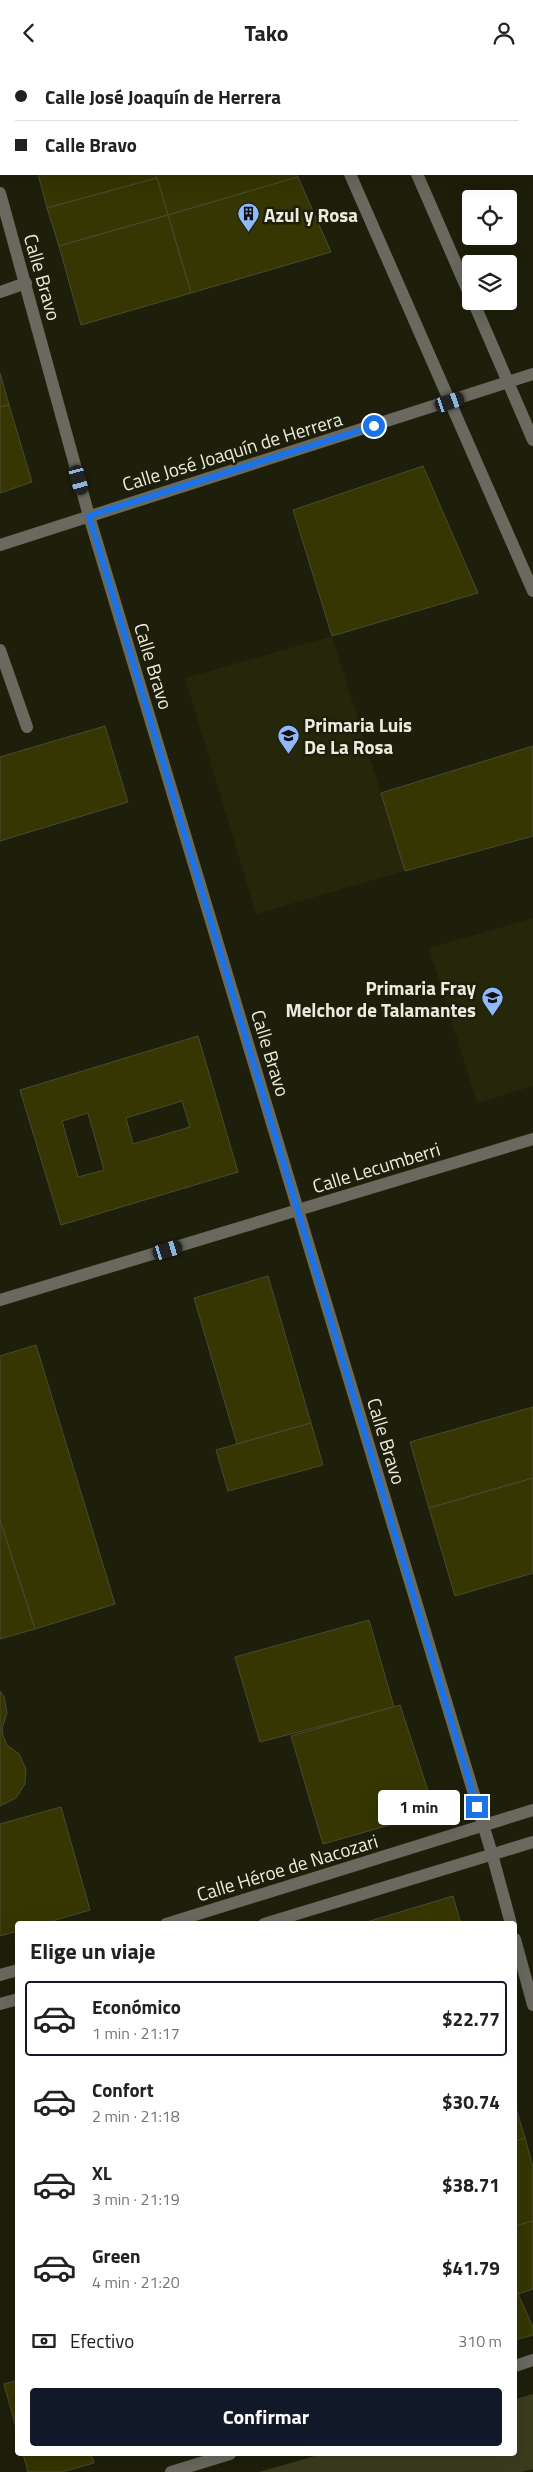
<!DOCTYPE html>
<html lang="es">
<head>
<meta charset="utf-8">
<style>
	:root { --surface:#fff; --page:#f6f6f6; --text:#202124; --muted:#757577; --line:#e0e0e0; --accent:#111827 }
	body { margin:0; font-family:"Titillium Web",sans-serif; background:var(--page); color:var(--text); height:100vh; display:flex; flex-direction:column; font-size:19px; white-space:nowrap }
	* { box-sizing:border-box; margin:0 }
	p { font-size:16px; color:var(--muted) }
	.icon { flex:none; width:28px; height:28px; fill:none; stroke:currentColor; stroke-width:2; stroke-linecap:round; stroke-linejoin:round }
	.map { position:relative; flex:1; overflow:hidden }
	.details { position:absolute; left:15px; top:1856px; width:502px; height:535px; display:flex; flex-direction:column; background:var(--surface); border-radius:5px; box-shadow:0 5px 20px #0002 }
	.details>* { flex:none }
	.guide { position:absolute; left:0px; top:0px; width:534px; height:110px; box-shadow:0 5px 20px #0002; display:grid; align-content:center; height:110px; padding:0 15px; background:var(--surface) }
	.tools { position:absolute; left:462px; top:125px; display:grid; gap:10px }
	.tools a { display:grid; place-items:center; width:55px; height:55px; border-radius:5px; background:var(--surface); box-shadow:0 5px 20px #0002; font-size:25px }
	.end { position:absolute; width:22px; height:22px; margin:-11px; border:6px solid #1a73e8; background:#fff; box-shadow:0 0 0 2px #fff }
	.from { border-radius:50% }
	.bubble { position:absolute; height:35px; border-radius:5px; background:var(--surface); box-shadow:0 5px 20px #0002; font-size:16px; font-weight:700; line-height:35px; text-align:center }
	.car { position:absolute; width:15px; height:30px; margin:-15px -8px; border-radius:6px; box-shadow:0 0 4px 1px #0007; background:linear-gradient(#222 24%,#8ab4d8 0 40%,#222 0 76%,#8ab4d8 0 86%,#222 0) }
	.guide b { display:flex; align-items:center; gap:18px; height:48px; font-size:19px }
	.guide b+b { border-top:1px solid var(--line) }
	.guide i { width:12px; height:12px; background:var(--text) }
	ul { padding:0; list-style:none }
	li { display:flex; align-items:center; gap:15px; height:75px; margin:0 10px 8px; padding:0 5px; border:2px solid transparent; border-radius:5px }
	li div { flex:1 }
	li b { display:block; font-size:19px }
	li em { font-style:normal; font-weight:700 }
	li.active { border-color:var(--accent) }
	li>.icon { width:45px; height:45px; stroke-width:1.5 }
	h2 { padding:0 15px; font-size:22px; line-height:60px }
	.pay { display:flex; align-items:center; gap:12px; height:55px; padding:0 15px; font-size:19px }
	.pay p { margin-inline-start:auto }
	.primary-button { display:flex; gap:10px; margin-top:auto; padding:10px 15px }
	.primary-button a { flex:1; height:58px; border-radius:5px; background:var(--accent); color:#fff; font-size:20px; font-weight:700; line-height:58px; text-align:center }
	header { display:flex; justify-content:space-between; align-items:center; height:65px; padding:0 15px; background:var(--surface); font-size:22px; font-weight:700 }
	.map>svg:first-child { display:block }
	.built { fill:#26260a }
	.green { fill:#3b3c1e }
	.building { fill:#353601; stroke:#4a4b35; fill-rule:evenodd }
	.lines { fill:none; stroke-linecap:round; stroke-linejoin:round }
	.service { stroke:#69695f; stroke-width:12 }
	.minor { stroke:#69695f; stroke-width:12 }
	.tertiary { stroke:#69695f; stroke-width:12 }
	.route { stroke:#1a73e8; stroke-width:6 }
	.labels { text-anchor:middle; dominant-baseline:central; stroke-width:5; stroke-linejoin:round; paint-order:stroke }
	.poi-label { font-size:19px; font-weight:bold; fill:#ebecdf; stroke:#1e1f0a; text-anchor:start }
	.street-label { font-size:19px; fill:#ebecdf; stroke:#1e1f0a }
</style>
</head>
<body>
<header><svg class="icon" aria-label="back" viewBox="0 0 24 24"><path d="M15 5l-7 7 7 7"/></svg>Tako<svg class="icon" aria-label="person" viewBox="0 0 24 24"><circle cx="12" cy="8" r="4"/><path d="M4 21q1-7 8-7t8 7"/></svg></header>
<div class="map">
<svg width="533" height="2407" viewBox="0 0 533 2407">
	<rect width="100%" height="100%" fill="#1e1f0a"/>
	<!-- built -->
	<g class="built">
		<path d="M6 0H250V1H7Z"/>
		<path d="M332 571 405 806 256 849 185 613Z"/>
		<path d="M533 853V1021L477 1038 429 883Z"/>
	</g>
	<!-- green -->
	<path class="green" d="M533 2329V2404L521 2407H259L322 2389H515V2334Z"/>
	<!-- building -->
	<g class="building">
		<path d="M38 109H155L157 113 47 143Z"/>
		<path d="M155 109H297L298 112 168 150Z"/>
		<path d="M298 112 331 187 191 228 168 150Z"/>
		<path d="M157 113 168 150 59 181 47 143Z"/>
		<path d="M168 150 191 228 81 260 59 181Z"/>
		<path d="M0 308 9 340 0 342Z"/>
		<path d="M9 340 32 417 0 428V342Z"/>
		<path d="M423 401 478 528 332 571 293 445Z"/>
		<path d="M105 661 128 737 0 776V692Z"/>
		<path d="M533 681V771L405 806 381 728Z"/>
		<path d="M198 971 238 1107 61 1160 20 1025ZM182 1036 190 1062 133 1079 126 1053ZM88 1048 104 1105 78 1112 62 1056Z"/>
		<path d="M268 1211 311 1358 237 1379 194 1233Z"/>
		<path d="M36 1280 115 1539 35 1564 0 1455V1291Z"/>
		<path d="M533 1342V1413L429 1443 410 1377Z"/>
		<path d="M311 1358 323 1400 228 1426 216 1385Z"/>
		<path d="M533 1413V1508L455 1531 429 1443Z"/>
		<path d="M0 1455 35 1564 0 1574Z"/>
		<path d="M369 1555 394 1642 260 1677 235 1592Z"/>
		<path d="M0 1626 4 1632 7 1648 2 1663 3 1671 7 1680 19 1689 26 1704 25 1719 16 1733 0 1741Z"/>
		<path d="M400 1640 435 1747 323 1779 291 1671Z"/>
		<path d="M61 1742 90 1845 42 1859H18V1866L0 1871V1759Z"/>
		<path d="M453 1831 461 1859H360Z"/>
		<path d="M515 2040 525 2073 515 2076Z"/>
		<path d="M525 2073 533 2102V2156L515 2161V2076Z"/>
		<path d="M533 2156V2224L518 2229 515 2222V2161Z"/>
		<path d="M515 2222 533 2262V2270L515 2275Z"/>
		<path d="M18 2315V2370L4 2319Z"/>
		<path d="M23 2389H91L94 2398 62 2407H28Z"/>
	</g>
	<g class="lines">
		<!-- service -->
		<g class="service">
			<path d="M0 227 26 218"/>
			<path d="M0 585 27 662"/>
		</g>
		<!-- minor -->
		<g class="minor">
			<path d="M0 128 89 451 492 1789 511 1859"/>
			<path d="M0 480 533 309"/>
			<path d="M0 1235 533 1074"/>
			<path d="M166 1859 533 1745"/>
			<path d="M264 1859 533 1777"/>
			<path d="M515 1874 533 1940"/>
			<path d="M0 1910 18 1905"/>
			<path d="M0 1939 18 1934"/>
			<path d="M515 2301 533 2295"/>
			<path d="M171 2407 230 2389"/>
		</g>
		<!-- tertiary -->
		<g class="tertiary">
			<path d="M302 0 303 1"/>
			<path d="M370 0V1"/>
			<path d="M350 109 533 526"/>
			<path d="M417 109 471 233"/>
			<path d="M473 236 533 375"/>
		</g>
	</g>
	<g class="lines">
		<!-- route -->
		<path class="route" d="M374 361 89 451 477 1742"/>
	</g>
	<!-- icons -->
	<defs>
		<symbol id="building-pin" viewBox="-11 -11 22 30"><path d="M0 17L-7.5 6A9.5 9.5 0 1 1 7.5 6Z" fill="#8fb8fd" stroke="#1e1f0a"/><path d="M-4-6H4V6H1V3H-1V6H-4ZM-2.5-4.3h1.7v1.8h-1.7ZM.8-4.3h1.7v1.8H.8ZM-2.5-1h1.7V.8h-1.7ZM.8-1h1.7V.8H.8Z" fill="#111"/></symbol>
		<symbol id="school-pin" viewBox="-11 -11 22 30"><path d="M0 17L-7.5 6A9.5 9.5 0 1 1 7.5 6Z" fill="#8fb8fd" stroke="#1e1f0a"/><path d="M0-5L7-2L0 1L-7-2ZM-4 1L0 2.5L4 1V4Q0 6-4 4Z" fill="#111"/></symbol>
	</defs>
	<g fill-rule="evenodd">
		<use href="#building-pin" x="236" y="136" width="25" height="34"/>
		<use href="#school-pin" x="276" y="658" width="25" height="34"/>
		<use href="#school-pin" x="480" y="920" width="25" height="34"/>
	</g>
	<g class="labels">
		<!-- poi labels -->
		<g class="poi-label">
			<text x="264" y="149">Azul y Rosa</text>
			<text x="304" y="659">Primaria Luis<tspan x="304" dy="22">De La Rosa</tspan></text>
			<text x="476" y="922" text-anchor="end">Primaria Fray<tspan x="476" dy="22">Melchor de Talamantes</tspan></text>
		</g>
		<!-- street labels -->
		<g class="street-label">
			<text transform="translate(43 212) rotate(74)">Calle Bravo</text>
			<text transform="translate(232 386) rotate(-17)">Calle José Joaquín de Herrera</text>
			<text transform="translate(154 601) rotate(73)">Calle Bravo</text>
			<text transform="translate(271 988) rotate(73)">Calle Bravo</text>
			<text transform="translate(376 1102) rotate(-17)">Calle Lecumberri</text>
			<text transform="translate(387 1376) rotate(73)">Calle Bravo</text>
			<text transform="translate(287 1802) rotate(-17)">Calle Héroe de Nacozari</text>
		</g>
	</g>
</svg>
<div class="tools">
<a><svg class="icon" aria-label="locate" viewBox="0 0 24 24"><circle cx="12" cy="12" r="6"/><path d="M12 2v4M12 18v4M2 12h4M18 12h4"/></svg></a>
<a><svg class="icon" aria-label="layers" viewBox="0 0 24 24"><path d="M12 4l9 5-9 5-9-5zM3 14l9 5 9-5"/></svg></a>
</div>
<i class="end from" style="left:374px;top:361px"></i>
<i class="end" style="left:477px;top:1742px"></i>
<div class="bubble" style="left:378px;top:1725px;width:82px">1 min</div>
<i class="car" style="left:450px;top:337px;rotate:71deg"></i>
<i class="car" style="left:79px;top:415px;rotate:165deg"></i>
<i class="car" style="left:168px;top:1185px;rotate:73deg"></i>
<div class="guide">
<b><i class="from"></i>Calle José Joaquín de Herrera</b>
<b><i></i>Calle Bravo</b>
</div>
<section class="details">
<h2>Elige un viaje</h2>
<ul>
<li class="active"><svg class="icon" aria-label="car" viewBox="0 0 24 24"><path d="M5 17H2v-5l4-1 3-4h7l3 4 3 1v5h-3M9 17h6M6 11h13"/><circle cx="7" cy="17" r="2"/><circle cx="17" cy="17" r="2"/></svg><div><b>Económico</b><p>1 min · 21:17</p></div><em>$22.77</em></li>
<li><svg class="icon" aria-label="car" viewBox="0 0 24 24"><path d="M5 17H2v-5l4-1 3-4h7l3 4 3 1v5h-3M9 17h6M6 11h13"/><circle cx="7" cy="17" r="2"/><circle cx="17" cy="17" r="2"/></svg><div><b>Confort</b><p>2 min · 21:18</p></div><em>$30.74</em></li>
<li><svg class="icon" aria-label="car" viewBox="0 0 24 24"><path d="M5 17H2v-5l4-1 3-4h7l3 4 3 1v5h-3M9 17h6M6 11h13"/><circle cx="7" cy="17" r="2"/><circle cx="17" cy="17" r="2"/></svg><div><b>XL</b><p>3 min · 21:19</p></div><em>$38.71</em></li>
<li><svg class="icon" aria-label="car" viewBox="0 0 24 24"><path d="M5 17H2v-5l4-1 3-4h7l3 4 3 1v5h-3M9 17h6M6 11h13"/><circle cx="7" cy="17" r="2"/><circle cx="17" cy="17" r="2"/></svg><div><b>Green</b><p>4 min · 21:20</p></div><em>$41.79</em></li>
</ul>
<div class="pay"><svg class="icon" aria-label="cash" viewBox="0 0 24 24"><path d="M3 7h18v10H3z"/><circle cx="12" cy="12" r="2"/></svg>Efectivo<p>310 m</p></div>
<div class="primary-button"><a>Confirmar</a></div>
</section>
</div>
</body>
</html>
